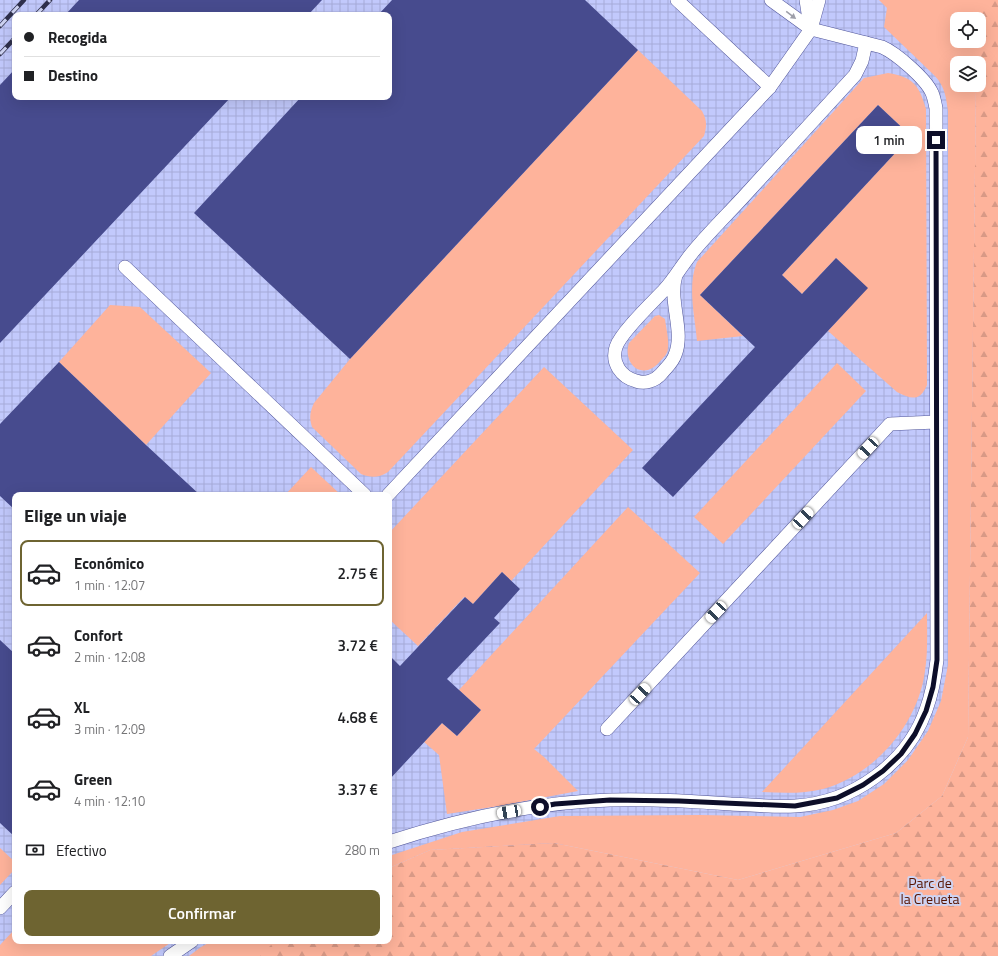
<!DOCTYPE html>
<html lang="es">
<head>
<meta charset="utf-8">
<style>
	:root { --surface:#fff; --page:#f6f6f6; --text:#202124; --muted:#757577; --line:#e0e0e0; --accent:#6e6431 }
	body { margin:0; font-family:"Titillium Web",sans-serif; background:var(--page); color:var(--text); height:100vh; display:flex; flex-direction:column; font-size:15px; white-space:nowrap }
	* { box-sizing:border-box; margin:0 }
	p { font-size:13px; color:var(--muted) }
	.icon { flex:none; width:22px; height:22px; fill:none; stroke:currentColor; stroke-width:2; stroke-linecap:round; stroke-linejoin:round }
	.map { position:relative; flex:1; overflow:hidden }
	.details { position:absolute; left:12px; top:492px; width:380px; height:452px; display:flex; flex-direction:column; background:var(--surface); border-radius:8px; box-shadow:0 4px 16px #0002 }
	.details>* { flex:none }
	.guide { position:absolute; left:12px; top:12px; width:380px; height:88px; border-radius:8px; box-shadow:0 4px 16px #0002; display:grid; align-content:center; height:88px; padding:0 12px; background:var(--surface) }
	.tools { position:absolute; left:950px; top:12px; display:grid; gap:8px }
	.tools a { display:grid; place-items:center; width:36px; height:36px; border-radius:8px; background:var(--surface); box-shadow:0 4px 16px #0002; font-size:20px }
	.end { position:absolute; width:18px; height:18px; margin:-9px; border:5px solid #0d0e29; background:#fff; box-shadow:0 0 0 2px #fff }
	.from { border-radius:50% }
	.bubble { position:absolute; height:28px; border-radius:8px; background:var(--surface); box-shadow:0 4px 16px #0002; font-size:13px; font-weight:600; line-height:28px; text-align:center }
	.car { position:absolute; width:12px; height:24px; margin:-12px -6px; border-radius:5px; box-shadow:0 0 3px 1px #0007; background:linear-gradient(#fff 24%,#345 0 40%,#fff 0 76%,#345 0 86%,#fff 0) }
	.guide b { display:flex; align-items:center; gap:14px; height:38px; font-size:15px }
	.guide b+b { border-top:1px solid var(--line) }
	.guide i { width:10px; height:10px; background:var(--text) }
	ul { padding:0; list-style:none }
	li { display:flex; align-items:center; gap:12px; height:66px; margin:0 8px 6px; padding:0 4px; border:2px solid transparent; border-radius:8px }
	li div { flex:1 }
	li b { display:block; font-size:15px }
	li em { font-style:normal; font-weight:600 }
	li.on { border-color:var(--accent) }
	li>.icon { width:36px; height:36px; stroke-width:1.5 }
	h2 { padding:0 12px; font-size:18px; line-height:48px }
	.pay { display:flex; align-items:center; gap:10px; height:44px; padding:0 12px; font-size:15px }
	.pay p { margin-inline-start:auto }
	.primary-button { display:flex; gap:8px; margin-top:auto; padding:8px 12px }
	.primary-button a { flex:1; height:46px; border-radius:8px; background:var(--accent); color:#fff; font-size:16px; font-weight:600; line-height:46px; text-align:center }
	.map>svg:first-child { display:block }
	.industrial { fill:url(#industrial-grid); fill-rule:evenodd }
	.green { fill:#feb39b }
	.forest { fill:url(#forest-firs) }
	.building { fill:#474b8e }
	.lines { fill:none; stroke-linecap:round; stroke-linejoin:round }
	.service-casing { stroke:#51569b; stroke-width:14 }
	.service { stroke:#fff; stroke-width:13 }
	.rail-casing { stroke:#2f304c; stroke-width:4.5 }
	.rail { stroke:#ced3f2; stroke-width:3; stroke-dasharray:9; stroke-linecap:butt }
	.oneway { fill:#9e9fa9 }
	.route { stroke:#0d0e29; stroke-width:5 }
	.labels { text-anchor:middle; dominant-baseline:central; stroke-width:4; stroke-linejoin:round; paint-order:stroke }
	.park-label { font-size:14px; fill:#571400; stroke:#ced3f2 }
</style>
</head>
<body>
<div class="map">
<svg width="998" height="956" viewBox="0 0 998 956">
	<defs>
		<pattern id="industrial-grid" width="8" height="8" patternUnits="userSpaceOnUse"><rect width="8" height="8" fill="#c2c9fc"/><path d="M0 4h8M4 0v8" fill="none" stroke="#a6abd8"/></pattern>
		<pattern id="forest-firs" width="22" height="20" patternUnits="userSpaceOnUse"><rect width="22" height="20" fill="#feb39b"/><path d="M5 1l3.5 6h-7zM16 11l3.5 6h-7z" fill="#d89986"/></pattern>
	</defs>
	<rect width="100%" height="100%" fill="#ced3f2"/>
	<!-- industrial -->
	<path class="industrial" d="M0 0H977V19H957V41H976V63H957V85H976L968 737 896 833 430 850 389 868V495H15V941H275L260 956H0ZM15 15H389V97H15Z"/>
	<!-- green -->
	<g class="green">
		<path d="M879 0H977V19H957V41H976V63H957V85H976L968 737 942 796 896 833 738 880 554 843 430 850 389 868V856L462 832 560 816 701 815 800 817 833 810 858 801 884 784 908 760 928 731 941 701 948 665V111C946 97 945 87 935 76L884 27 887 8Z"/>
		<path d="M638 50 702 111C707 120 707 126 704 136L388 472C378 478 371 478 361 474L312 427C309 417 310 412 314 403L350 359Z"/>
		<path d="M888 73C913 77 919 85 926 109L927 385C920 402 911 399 897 392L828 331 867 288 836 258 802 294 782 275 911 136 878 105 700 295 743 336 697 341C695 316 687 286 697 262L864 78Z"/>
		<path d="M110 305 140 307 211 373 146 445 59 362Z"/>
		<path d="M659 315 665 319C666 328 669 339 668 347 668 352 666 355 663 358 660 361 657 365 654 367 638 378 623 361 629 343L655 316Z"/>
		<path d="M837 363 866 391 723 544 694 517Z"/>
		<path d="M544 367 633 450 511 581 502 572 473 604 464 597 418 646 389 619V533Z"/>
		<path d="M311 467 341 495H285Z"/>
		<path d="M628 507 700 573 534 749 544 757 578 791 499 806 447 814 439 755 424 742 442 723 457 736 481 710 459 690Z"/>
		<path d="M927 613C927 632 928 652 925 671 918 724 875 775 823 789 803 794 783 793 762 792Z"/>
		<path d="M0 848 15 862V869L0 885Z"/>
		<path d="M15 929V941H173L151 956H0V945Z"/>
		<path d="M212 941H277L263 956H189L201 947Z"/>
	</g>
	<!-- forest -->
	<path class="forest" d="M977 0H998V956H260L275 941H389V868L430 850 554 843 738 880 896 833 942 796 968 737 976 85H979V63H976V41H979V19H977Z"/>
	<!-- building -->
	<g class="building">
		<path d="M79 0H322L308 15H65Z"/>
		<path d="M392 0H585L638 50 350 359 194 213 301 97H389V15H378Z"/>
		<path d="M15 69V97H231L0 343V85Z"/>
		<path d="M878 105 911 136 782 275 802 294 836 258 868 288 673 497 642 468 755 347 700 295Z"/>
		<path d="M59 362 146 445 200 495H15V510L0 496V424Z"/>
		<path d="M502 572 520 589 494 618 500 623 447 679 481 710 457 736 442 723 389 780V655L400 666 465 597 473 604Z"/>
		<path d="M0 640 15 654V837L0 823Z"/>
	</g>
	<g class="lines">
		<defs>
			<g id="service">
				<path d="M677 0 770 87"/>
				<path d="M806 0 810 26"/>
				<path d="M125 267 365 495"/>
				<path d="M676 275C668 301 685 331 675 355 673 362 666 368 661 374 655 381 645 384 636 381 621 377 611 363 616 347 621 332 653 302 665 289 675 278 682 265 692 253 709 232 729 213 747 193 783 154 819 114 855 75L862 61 866 43"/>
				<path d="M388 495 770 87 811 29 819 0"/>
				<path d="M607 729 890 424 936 422"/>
				<path d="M389 842C460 819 535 802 610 800 651 799 691 801 731 804 752 805 774 807 795 806 852 803 907 764 926 710 932 694 935 677 937 660L936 108C935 104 934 97 932 93 926 79 896 53 882 47L811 29 771 0"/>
				<path d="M0 908 15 892"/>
				<path d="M170 956 192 941"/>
			</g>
		</defs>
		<!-- service casing -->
		<use href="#service" class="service-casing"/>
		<!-- service -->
		<use href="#service" class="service"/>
		<defs>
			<g id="rail">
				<path d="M36 15 50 0"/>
				<path d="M0 26 24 0"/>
				<path d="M0 54 15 38"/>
			</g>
		</defs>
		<!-- rail casing -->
		<use href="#rail" class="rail-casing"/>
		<!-- rail -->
		<use href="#rail" class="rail"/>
	</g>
	<!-- one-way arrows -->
	<defs><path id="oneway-solid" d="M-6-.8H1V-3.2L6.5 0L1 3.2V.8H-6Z"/></defs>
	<use class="oneway" href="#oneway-solid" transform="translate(791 15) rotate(37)"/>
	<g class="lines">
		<!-- route -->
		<path class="route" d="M540 807 555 804 610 800 679 801 795 806 837 798 863 785 883 771 901 754 915 734 926 711 933 687 937 660 936 140"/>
	</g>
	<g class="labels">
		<!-- park labels -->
		<g class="park-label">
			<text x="930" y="882">Parc de<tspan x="930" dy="16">la Creueta</tspan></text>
		</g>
	</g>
</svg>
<div class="tools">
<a><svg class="icon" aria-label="locate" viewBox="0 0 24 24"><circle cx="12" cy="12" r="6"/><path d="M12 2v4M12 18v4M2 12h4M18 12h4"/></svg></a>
<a><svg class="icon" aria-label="layers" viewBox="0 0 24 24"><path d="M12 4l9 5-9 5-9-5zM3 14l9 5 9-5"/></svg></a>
</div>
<i class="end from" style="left:540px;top:807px"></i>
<i class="end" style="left:936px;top:140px"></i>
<div class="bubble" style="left:856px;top:126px;width:66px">1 min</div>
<i class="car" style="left:868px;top:448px;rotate:223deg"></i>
<i class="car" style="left:803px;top:518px;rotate:43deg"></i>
<i class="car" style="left:716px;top:612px;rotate:223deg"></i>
<i class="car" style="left:640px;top:694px;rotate:43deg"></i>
<i class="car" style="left:509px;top:812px;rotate:261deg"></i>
<div class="guide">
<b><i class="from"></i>Recogida</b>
<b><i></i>Destino</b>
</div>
<section class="details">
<h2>Elige un viaje</h2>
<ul>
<li class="on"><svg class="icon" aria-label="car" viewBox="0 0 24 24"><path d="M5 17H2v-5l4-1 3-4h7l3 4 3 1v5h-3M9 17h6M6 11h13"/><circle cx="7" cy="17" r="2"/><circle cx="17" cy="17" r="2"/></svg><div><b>Económico</b><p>1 min · 12:07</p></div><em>2.75 €</em></li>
<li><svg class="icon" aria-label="car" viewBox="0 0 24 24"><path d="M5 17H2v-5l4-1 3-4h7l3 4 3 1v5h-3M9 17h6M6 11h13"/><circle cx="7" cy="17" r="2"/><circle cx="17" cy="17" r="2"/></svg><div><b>Confort</b><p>2 min · 12:08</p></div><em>3.72 €</em></li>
<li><svg class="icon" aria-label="car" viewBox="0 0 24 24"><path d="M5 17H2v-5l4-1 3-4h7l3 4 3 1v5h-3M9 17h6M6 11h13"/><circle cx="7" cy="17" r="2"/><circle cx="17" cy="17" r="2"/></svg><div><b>XL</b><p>3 min · 12:09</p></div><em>4.68 €</em></li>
<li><svg class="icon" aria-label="car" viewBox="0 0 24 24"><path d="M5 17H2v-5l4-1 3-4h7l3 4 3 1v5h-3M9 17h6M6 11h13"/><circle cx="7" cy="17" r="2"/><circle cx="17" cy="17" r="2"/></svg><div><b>Green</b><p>4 min · 12:10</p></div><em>3.37 €</em></li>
</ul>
<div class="pay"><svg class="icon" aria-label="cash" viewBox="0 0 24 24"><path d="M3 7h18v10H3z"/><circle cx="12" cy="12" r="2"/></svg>Efectivo<p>280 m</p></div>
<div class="primary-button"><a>Confirmar</a></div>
</section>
</div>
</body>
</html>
